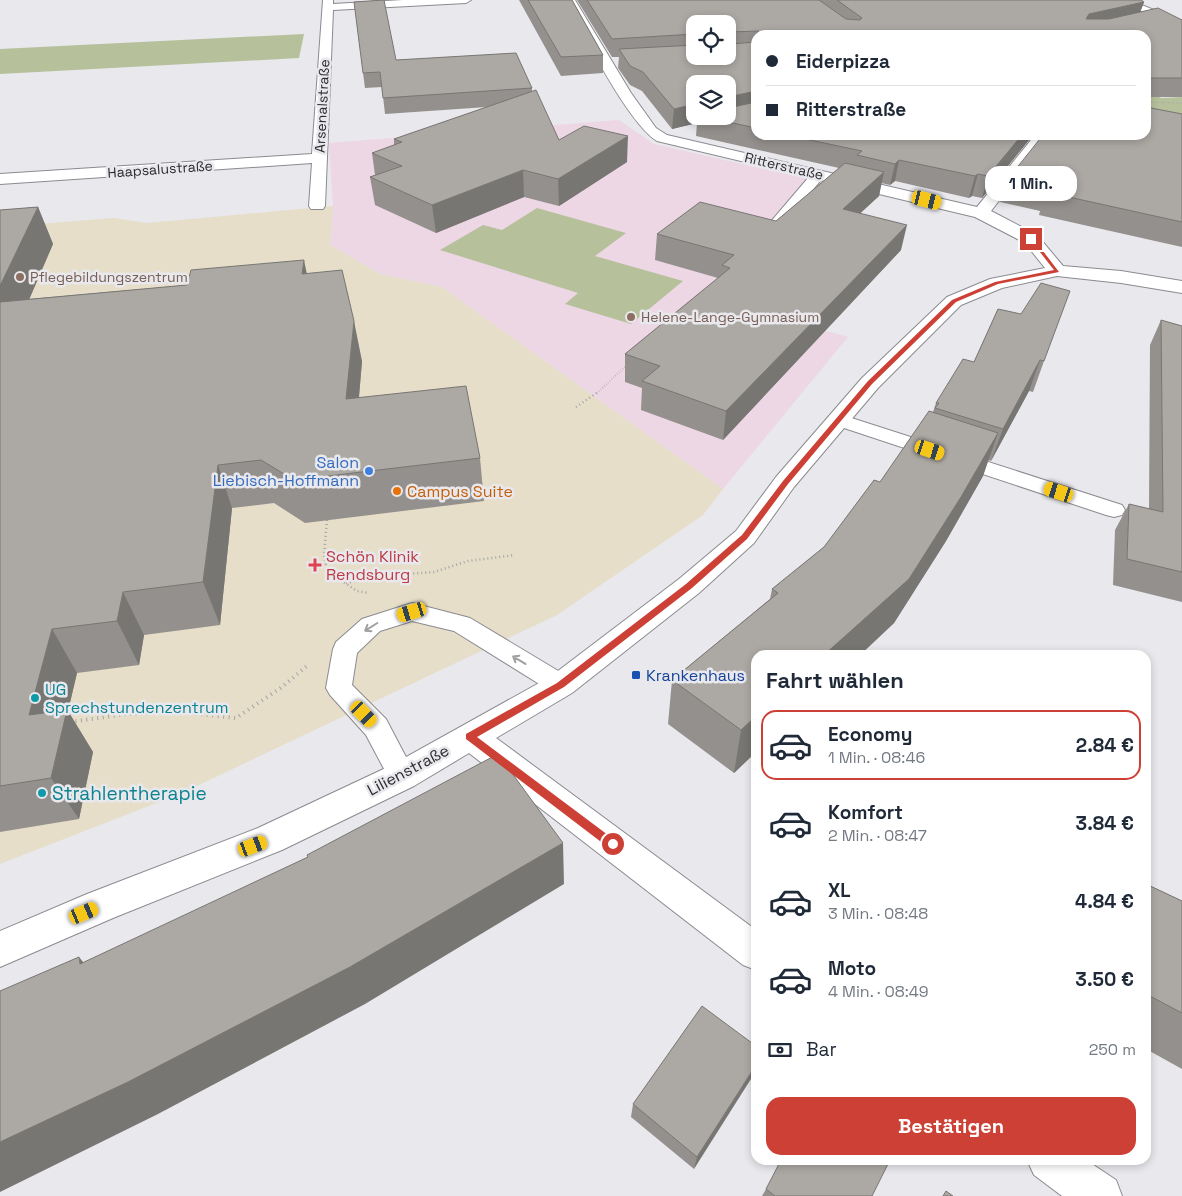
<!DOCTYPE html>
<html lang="de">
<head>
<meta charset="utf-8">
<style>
	:root { --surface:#fff; --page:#f6f6f7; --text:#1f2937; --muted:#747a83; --line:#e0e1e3; --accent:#cd4035 }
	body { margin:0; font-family:"Space Grotesk",sans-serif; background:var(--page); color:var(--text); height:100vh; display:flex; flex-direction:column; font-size:19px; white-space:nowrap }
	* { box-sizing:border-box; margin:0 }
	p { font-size:16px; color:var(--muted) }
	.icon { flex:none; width:28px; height:28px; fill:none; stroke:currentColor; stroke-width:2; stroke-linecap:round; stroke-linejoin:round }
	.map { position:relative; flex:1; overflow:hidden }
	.panel { position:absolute; left:751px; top:650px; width:400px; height:515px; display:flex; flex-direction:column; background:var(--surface); border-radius:15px; box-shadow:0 2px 8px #0003 }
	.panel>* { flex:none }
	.guide { position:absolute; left:751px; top:30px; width:400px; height:110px; border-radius:15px; box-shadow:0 2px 8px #0003; display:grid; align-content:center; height:110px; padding:0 15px; background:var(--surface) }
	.tools { position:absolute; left:686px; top:15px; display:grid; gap:10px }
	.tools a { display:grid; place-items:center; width:50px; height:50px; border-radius:10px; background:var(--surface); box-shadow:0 2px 8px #0003; font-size:25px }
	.end { position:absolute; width:22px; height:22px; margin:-11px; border:6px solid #cd4035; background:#fff; box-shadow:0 0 0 2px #fff }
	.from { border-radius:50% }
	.bubble { position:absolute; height:35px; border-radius:15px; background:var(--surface); box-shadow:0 2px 8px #0003; font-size:16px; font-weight:800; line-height:35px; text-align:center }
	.car { position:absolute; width:15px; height:30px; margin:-15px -8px; border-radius:6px; box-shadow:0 0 4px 1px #0007; background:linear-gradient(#f5c518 24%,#345 0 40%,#f5c518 0 76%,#345 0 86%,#f5c518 0) }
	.guide b { display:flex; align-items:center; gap:18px; height:48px; font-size:19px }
	.guide b+b { border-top:1px solid var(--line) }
	.guide i { width:12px; height:12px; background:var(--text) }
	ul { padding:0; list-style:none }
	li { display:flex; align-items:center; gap:15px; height:70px; margin:0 10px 8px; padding:0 5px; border:2px solid transparent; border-radius:15px }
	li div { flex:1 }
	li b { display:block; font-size:19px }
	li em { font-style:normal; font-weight:800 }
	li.active { border-color:var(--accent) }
	li>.icon { width:45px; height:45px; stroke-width:1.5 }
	h2 { padding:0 15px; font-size:22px; line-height:60px }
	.pay { display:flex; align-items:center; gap:12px; height:55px; padding:0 15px; font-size:19px }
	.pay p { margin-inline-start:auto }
	.action { display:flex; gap:10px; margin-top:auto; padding:10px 15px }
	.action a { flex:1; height:58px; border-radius:15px; background:var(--accent); color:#fff; font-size:20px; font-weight:800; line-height:58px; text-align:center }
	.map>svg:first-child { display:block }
	.education { fill:#edd7e5 }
	.medical { fill:#e6dec9 }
	.green { fill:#b6c19c }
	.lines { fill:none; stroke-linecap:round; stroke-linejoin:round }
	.lane-casing { stroke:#8b8a90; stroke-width:2 }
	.street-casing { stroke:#8b8a90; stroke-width:2 }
	.path-far2 { stroke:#a4a4a8; stroke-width:2; stroke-dasharray:0.5 2; stroke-linecap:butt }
	.path-far1 { stroke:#a4a4a8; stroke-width:2.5; stroke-dasharray:1 3; stroke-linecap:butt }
	.path { stroke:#a4a4a8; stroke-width:4; stroke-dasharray:1 4.5; stroke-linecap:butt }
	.lane { fill:#fff; fill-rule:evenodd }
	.street { fill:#fff; fill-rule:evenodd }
	.wall { fill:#94908d; fill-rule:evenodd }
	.shaded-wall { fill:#787673 }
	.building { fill:#aca8a4; stroke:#787673 }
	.oneway { stroke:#a0a0a1 }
	.route { fill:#cd4035 }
	.education-dot { fill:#8d6e63; stroke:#e8e8ed; stroke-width:2 }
	.shop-dot { fill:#3f7fe0; stroke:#e8e8ed; stroke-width:2 }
	.food-dot { fill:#e8710a; stroke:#e8e8ed; stroke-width:2 }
	.health-dot { fill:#e0444e; stroke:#e8e8ed; stroke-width:2 }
	.transit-dot { fill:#1a4fb4; stroke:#e8e8ed; stroke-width:2 }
	.culture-dot { fill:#0f9aa8; stroke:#e8e8ed; stroke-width:2 }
	.labels { text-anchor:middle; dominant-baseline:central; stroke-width:5; stroke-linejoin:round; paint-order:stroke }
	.far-street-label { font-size:14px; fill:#2c2c2e; stroke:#e8e8ed }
	.far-education-label { font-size:14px; fill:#785e54; stroke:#e8e8ed; text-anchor:start }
	.shop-label { font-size:16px; fill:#366cbe; stroke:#e8e8ed; text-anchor:end }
	.food-label { font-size:16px; fill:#c56008; stroke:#e8e8ed; text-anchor:start }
	.health-label { font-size:16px; fill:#be3a42; stroke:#e8e8ed; text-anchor:start }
	.transit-label { font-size:16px; fill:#164399; stroke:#e8e8ed; text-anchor:start }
	.culture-label { font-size:16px; fill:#0d838f; stroke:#e8e8ed; text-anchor:start }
	.street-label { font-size:16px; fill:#2c2c2e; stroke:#e8e8ed }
	.near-culture-label { font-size:19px; fill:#0d838f; stroke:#e8e8ed; text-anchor:start }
</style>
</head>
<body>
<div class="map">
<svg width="1182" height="1196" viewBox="0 0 1182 1196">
	<rect width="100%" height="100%" fill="#e8e8ed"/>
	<!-- education -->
	<path class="education" d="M619 120 654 144 834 185 708 298 848 337 723 489 442 287 380 274 330 245 333 206 329 143Z"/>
	<!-- medical -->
	<path class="medical" d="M333 206 330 245 380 274 442 287 723 489 703 515 557 615 182 793 0 864V227L114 218 147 223Z"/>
	<!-- green -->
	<g class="green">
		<path d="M304 34 299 58 0 74V49Z"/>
		<path d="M1146 87 1161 98 1182 97V121L1146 114Z"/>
		<path d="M537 208 626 233 595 256 683 281 631 324 565 304 578 293 440 250 483 225 502 230Z"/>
	</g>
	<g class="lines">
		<defs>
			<g id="lane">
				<path d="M819 170 826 174 772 238H762L760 235 762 232 814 171Z"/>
				<path d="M839 414 1122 505 1125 510 1122 515 1114 517 1106 515 832 424 829 420 832 416Z"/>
				<path d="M412 603 470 618 570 678 574 685 570 692 561 695 552 692 454 631 412 621 380 631 357 653 352 685 386 719 416 776 412 784 402 788 392 784 366 735 330 695 326 688 333 649 336 642 362 619Z"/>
			</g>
			<g id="street">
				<path d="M323 0H333V4L403 0H471L466 3 333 10 325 206 323 209H311L309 206 312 163 0 184V174L312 154Z"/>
				<path d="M565 0H575L631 93 656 128 667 135 977 207 1035 135H1050L991 211 1037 235 1063 266 1121 271 1182 281V293L1121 283 1057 276 1002 288 961 305 878 388 794 487 754 543 699 593 572 693 496 738 756 930V970L743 965 469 753 414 786 282 850 113 918 0 967V931L87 894 258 828 390 766 550 677 679 579 736 531 776 477 862 378 947 297 990 279 1045 268 1025 243 975 217 657 141C627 122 584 34 565 0Z"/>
				<path d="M1115 0H1129L1182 21V28Z"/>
				<path d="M1027 1160H1086L1116 1180 1122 1196H1062L1034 1175Z"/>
			</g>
		</defs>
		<!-- lane casing -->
		<use href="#lane" class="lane-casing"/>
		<!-- street casing -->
		<use href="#street" class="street-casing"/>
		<!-- path-far2 -->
		<g class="path-far2">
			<path d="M1146 102 1182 103"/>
			<path d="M597 393 628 364"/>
		</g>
		<!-- path-far1 -->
		<g class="path-far1">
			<path d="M576 407 598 392"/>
			<path d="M327 520 324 555 327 571 357 591 368 593"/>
			<path d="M346 583 394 575 434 572 468 561 515 555"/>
		</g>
		<!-- path -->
		<path class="path" d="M70 722 127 714 179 712 236 718 282 687 308 665"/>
		<!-- lane -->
		<use href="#lane" class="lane"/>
		<!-- street -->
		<use href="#street" class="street"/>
	</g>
	<!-- wall -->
	<g class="wall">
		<path d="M519 0H572L603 55V73L561 76Z"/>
		<path d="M577 0H1141L1144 2 1140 12 1182 20V97H1146V35H756V135H1033L982 198 972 196 969 198 895 181 890 185 881 183 879 196 860 213 901 250 723 440 641 410 642 388 625 382V354L718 278 655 260 657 234 776 221 839 168 696 136 697 123 672 129 642 91 630 85 618 68 619 57H612ZM695 24H728V56H695ZM728 84V116H695Z"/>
		<path d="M396 60 532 88V92L559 140 627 162 559 206 524 197 436 233 375 205 370 177 375 175 372 153 394 145V139L487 107 385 114 382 87 365 88 363 73Z"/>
		<path d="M1182 114V247L1039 215 1040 211 1000 202 1007 180Z"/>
		<path d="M38 207 53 244 29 299 187 285 307 273 362 361 359 398 480 458 484 501 305 523 274 503 232 508 220 625 144 635 139 665 77 673 68 711 93 752 79 819 0 832V210Z"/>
		<path d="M998 309 1044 361 1033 392 1029 391 991 461 988 460 983 476 946 541 894 623 860 655H756V752L734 773 668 724 672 680 770 599 772 589 824 547 880 482 933 412 936 403 974 362Z"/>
		<path d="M1161 320 1182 326V602L1113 585 1115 530 1129 504 1149 509 1150 345Z"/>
		<path d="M1146 884 1182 901V1069L1146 1049Z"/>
		<path d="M756 1046 694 1169 631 1117 633 1104Z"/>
		<path d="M766 1189 872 1196H762Z"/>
	</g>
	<!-- shaded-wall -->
	<g class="shaded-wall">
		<path d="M1144 2 1138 18 1084 31 1086 19 1089 14Z"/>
		<path d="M756 91V110L728 116V97Z"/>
		<path d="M695 104V116H697V123L672 129 674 109Z"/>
		<path d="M1022 135H1033L982 198 988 176Z"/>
		<path d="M628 136 627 162 559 206 558 179Z"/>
		<path d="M899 160 895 181 890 185 895 164Z"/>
		<path d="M523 170 524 197 436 233 432 205Z"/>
		<path d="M884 172 879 196 838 234 843 209Z"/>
		<path d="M978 174 972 196 969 198 975 176Z"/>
		<path d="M38 207 53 244 11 342 0 320V286Z"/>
		<path d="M907 225 901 250 723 440 726 411Z"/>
		<path d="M304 260 312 299 302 274Z"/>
		<path d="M354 321 362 361 355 441 346 399Z"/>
		<path d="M1040 360 1029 391 991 461 1003 429Z"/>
		<path d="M998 433 983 476 946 541 894 623 860 655H824Z"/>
		<path d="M218 465 232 508 220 625 203 582Z"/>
		<path d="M123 592 144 635 139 665 117 621Z"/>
		<path d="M52 629 77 673 68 711 93 752 79 819 51 778 29 715Z"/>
		<path d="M756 716V752L734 773 741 730Z"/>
		<path d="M563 843 564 884 365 1004 158 1114 0 1192V1142Z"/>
		<path d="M79 957 110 995 80 964Z"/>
		<path d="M756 1065V1071L694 1169 697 1157Z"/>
	</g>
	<!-- building -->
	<g class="building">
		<path d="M384 0 396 60 516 53 532 88 383 98 380 72 363 73 354 2Z"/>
		<path d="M528 0H572L603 55 561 57Z"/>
		<path d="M587 0H819L846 19 860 20 862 18 837 0H1141L1144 2 1089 14 1086 19H1109L1158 8 1182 20V78H1146V35H760L759 31 729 32 728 36V24H695V34L612 39Z"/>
		<path d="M728 42 730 44 756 42V91L728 97V84H695V104L674 109 643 72 630 66 619 49 695 45V56H728Z"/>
		<path d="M536 90 559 140 584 126 628 136 558 179 523 170 432 205 370 177 402 166 372 153 402 142 394 139Z"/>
		<path d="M756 102V128L700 116H728V108Z"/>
		<path d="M1146 107 1182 114V222L1046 192 1048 189 1007 180 1043 135H1146Z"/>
		<path d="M786 135H1022L988 176 978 174 975 176 899 160 895 164 857 155 862 151Z"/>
		<path d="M845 163 884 172 843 209 907 225 726 411 642 381 660 366 625 354 730 268 722 265 734 255 657 234 700 202 776 221Z"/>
		<path d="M38 207 0 286V210Z"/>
		<path d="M304 260 302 274 342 270 354 321 346 399 466 386 480 458 294 480 261 460 218 465 203 582 123 592 117 621 52 629 29 715 67 710 51 778 0 786V302L187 285 191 270Z"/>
		<path d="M1041 283 1070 291 1044 361 1040 360 1003 429 935 408 939 403H936L963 359 974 362 998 309 1021 314Z"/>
		<path d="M1161 320 1182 326V572L1127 559 1129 504 1163 512Z"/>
		<path d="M929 411 998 433 961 497 909 579 824 655H756V716L741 730 672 680 778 593 772 589 824 547 874 480 880 482Z"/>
		<path d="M498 754 563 843 350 967 128 1082 0 1142V991L79 957 80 964 308 857 307 855Z"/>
		<path d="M1146 884 1182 901V1013L1146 994Z"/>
		<path d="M702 1006 756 1046V1065L697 1157 633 1104Z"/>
		<path d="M781 1160H890L872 1196H775L766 1189Z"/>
		<path d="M946 1191 953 1196H943Z"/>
	</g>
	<!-- one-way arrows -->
	<defs><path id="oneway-shaft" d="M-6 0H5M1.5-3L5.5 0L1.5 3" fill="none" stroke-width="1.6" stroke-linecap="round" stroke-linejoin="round" transform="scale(1.25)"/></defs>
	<g class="oneway">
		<use href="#oneway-shaft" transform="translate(371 627) rotate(148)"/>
		<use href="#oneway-shaft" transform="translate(519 660) rotate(-149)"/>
	</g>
	<!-- route -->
	<path class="route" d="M1029 238H1033L1059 272 998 284 956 302 872 384 788 484 747 539 692 588 564 687 477 737 616 841V848H609L466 739V734L557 683 686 584 742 535 783 481 868 381 952 300 995 282 1054 270Z"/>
	<!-- markers -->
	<g class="education-dot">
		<circle cx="20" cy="277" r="5"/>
		<circle cx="631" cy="317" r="5"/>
	</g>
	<circle class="shop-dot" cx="369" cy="471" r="5"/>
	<circle class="food-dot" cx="397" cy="491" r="5"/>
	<path class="health-dot" d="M312.5 557.5h5v5h5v5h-5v5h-5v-5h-5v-5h5z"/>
	<rect class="transit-dot" x="631" y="670" width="10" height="10" rx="2.5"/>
	<g class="culture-dot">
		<circle cx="35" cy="698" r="5"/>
		<circle cx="42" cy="793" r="5"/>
	</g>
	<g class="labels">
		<!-- far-street labels -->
		<g class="far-street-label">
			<text transform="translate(322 106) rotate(-87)">Arsenalstraße</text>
			<text transform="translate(784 166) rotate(13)">Ritterstraße</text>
			<text transform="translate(160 169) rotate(-4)">Haapsalustraße</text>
		</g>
		<!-- far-education labels -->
		<g class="far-education-label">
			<text x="30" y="277">Pflegebildungszentrum</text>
			<text x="641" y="317">Helene-Lange-Gymnasium</text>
		</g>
		<!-- shop labels -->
		<g class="shop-label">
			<text x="359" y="462">Salon<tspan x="359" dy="18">Liebisch-Hoffmann</tspan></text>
		</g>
		<!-- food labels -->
		<g class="food-label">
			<text x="407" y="491">Campus Suite</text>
		</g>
		<!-- health labels -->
		<g class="health-label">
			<text x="326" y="556">Schön Klinik<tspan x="326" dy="18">Rendsburg</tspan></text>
		</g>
		<!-- transit labels -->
		<g class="transit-label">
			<text x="646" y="675">Krankenhaus</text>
		</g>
		<!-- culture labels -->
		<g class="culture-label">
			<text x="45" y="689">UG<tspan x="45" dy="18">Sprechstundenzentrum</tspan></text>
		</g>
		<!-- street labels -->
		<g class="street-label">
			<text transform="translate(408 770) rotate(-28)">Lilienstraße</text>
		</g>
		<!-- near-culture labels -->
		<g class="near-culture-label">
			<text x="52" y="793">Strahlentherapie</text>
		</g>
	</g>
</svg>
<div class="tools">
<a><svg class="icon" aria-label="locate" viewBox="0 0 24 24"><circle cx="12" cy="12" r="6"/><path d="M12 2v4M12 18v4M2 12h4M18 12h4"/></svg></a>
<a><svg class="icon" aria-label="layers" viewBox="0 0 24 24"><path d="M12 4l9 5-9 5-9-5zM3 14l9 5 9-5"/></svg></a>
</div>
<i class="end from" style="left:613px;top:844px"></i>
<i class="end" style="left:1031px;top:239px"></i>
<div class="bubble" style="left:985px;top:166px;width:92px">1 Min.</div>
<i class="car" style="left:927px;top:200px;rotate:104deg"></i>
<i class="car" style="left:930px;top:450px;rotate:108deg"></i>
<i class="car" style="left:1059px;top:492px;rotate:288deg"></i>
<i class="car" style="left:412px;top:612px;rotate:253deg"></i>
<i class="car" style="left:364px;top:714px;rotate:136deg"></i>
<i class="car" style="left:253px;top:846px;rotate:69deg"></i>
<i class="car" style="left:84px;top:913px;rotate:67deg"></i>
<div class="guide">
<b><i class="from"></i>Eiderpizza</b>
<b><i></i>Ritterstraße</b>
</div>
<section class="panel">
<h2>Fahrt wählen</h2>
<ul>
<li class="active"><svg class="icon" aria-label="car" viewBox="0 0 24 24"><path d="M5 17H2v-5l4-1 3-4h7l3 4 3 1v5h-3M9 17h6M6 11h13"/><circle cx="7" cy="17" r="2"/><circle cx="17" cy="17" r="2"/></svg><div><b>Economy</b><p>1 Min. · 08:46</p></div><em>2.84 €</em></li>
<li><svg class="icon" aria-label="car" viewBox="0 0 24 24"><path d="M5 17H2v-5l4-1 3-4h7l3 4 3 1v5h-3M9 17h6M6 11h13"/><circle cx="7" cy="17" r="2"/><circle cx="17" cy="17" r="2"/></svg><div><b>Komfort</b><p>2 Min. · 08:47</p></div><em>3.84 €</em></li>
<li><svg class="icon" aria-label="car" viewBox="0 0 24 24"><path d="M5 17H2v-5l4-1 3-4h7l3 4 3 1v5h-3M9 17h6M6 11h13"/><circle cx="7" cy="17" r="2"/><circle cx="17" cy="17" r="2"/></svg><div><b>XL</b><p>3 Min. · 08:48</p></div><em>4.84 €</em></li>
<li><svg class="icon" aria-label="car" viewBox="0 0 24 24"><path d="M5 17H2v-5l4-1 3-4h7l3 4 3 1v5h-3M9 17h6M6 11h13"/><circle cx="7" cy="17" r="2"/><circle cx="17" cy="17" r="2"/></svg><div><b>Moto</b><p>4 Min. · 08:49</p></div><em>3.50 €</em></li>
</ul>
<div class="pay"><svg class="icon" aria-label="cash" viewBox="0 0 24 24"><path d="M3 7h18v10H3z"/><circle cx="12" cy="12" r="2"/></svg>Bar<p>250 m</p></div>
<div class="action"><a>Bestätigen</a></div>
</section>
</div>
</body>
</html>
